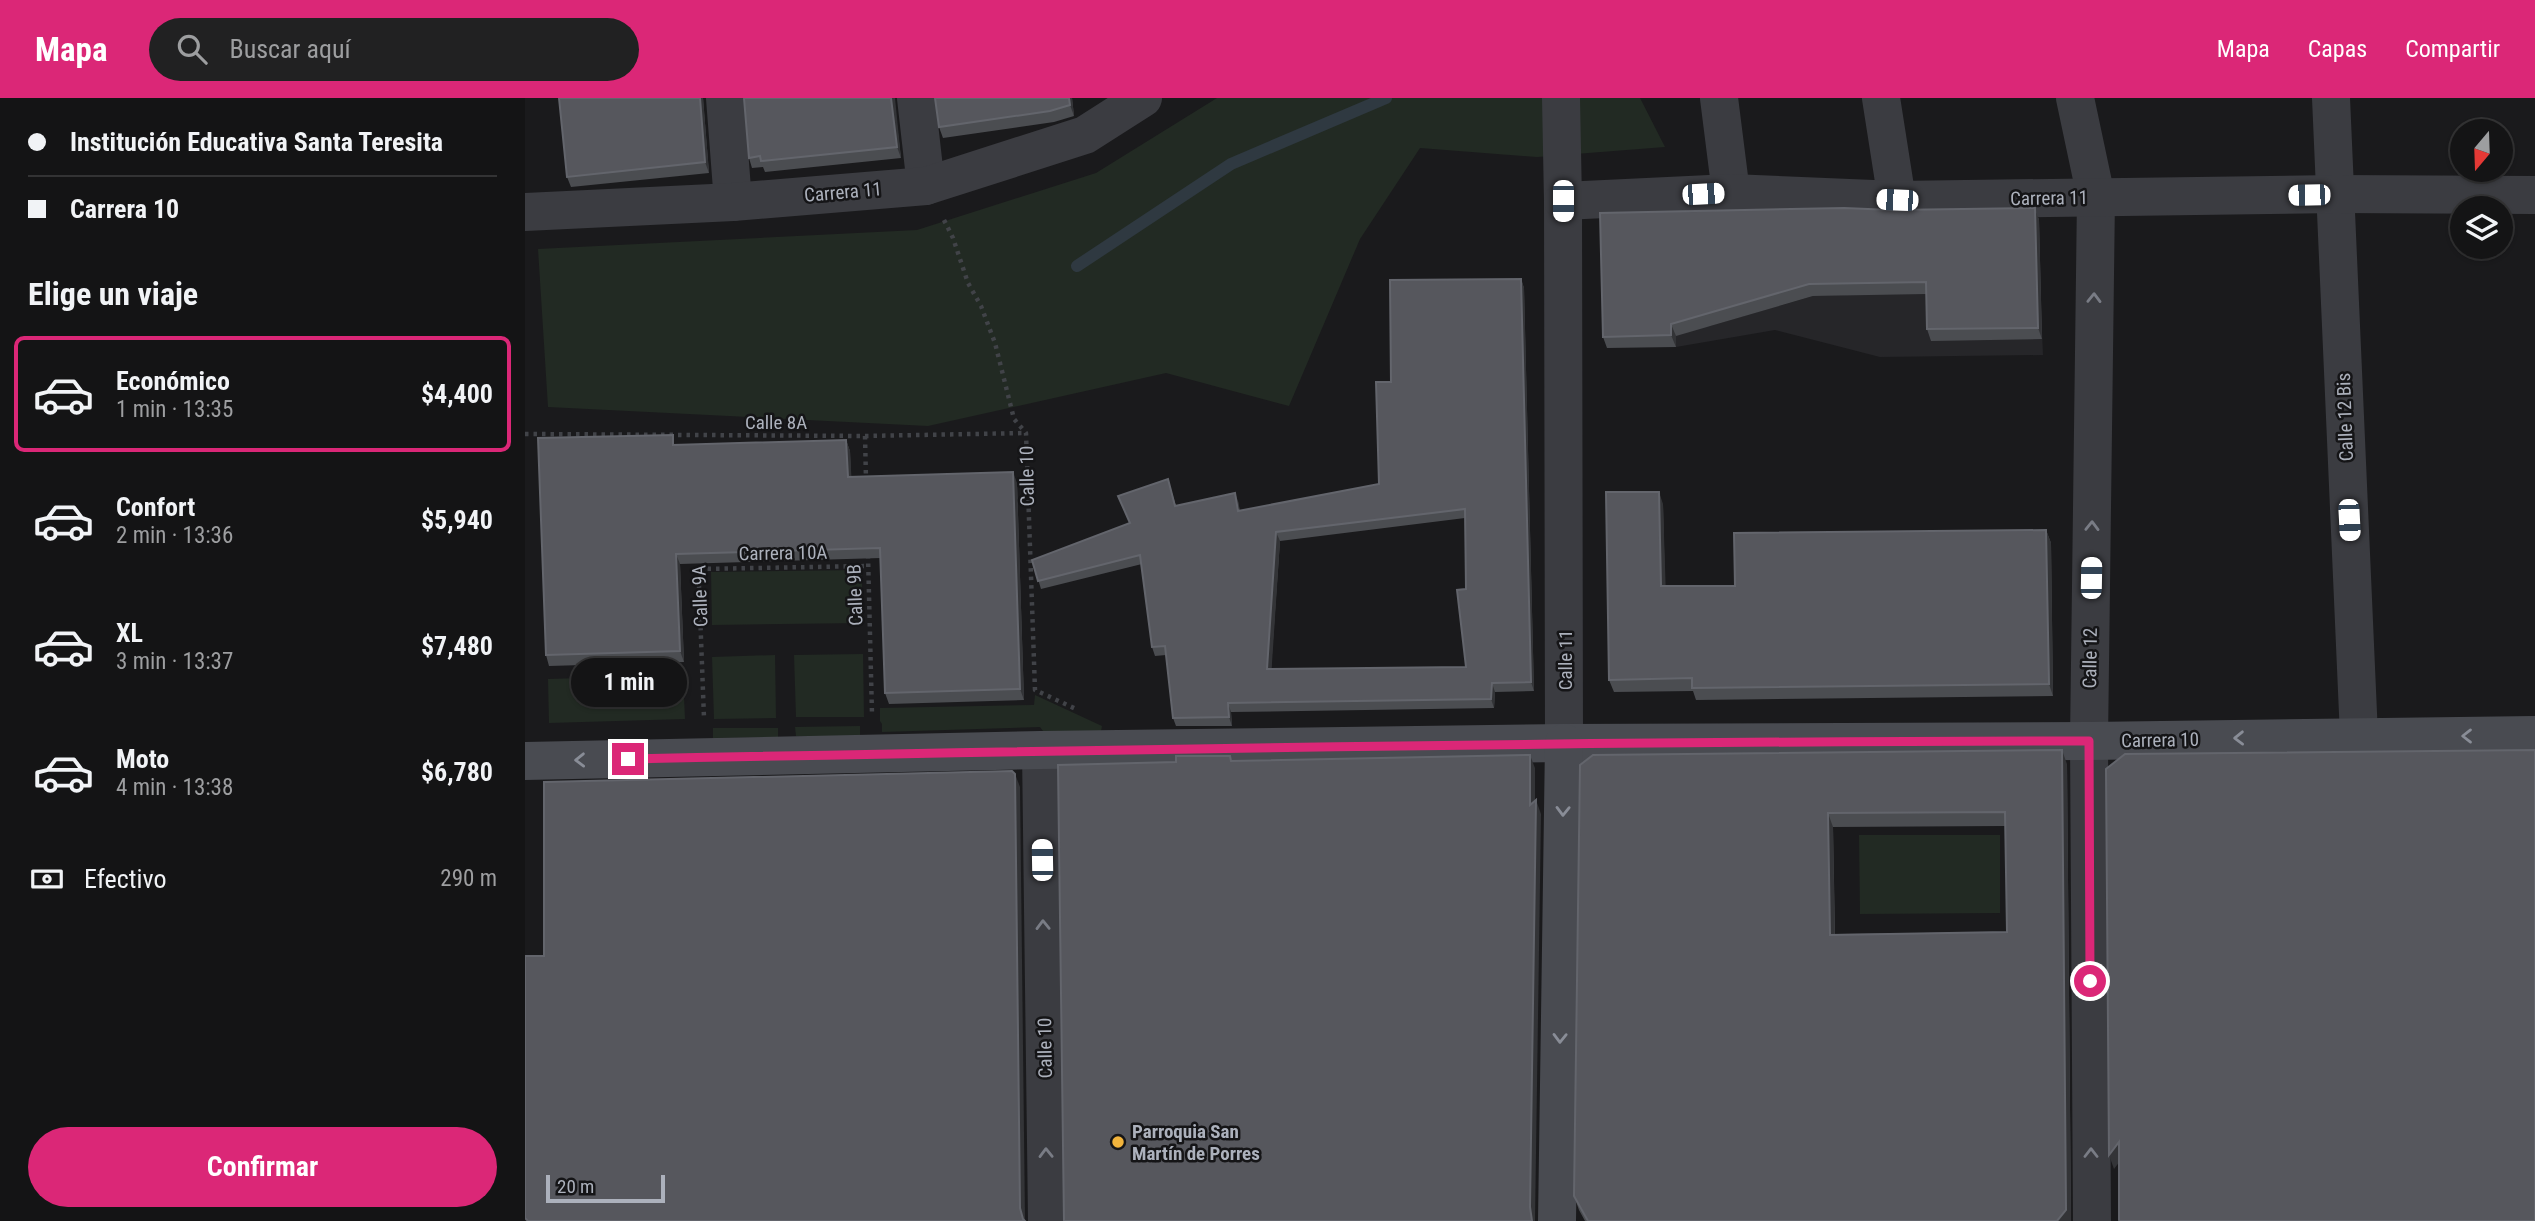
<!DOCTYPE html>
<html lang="es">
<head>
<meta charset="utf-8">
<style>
	:root { --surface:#141415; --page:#212122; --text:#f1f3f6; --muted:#9d9ea0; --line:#333334; --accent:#db2777 }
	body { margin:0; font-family:"Roboto Condensed",sans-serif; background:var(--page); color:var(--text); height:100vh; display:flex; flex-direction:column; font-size:26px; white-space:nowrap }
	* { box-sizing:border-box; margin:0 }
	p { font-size:23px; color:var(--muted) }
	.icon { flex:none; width:38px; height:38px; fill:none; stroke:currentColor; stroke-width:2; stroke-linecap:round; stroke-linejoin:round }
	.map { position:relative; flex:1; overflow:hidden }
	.panel { display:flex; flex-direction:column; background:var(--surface); width:525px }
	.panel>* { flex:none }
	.banner { display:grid; align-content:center; height:154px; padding:0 28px; background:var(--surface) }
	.needle { width:46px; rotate:199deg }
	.fabs { position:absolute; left:1925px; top:21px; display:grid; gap:14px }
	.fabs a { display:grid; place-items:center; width:63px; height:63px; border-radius:50%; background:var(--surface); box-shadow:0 2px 5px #0004,0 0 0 2px var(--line); font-size:35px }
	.scale { position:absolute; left:21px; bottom:18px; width:119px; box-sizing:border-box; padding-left:7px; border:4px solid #acb1bc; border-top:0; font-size:19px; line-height:24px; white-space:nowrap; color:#acb1bc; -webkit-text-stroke:5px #151517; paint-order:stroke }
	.end { position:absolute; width:32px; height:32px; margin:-16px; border:9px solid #db2777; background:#fff; box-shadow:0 0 0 4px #fff }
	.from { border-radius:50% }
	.bubble { position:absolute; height:49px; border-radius:24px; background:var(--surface); box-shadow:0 2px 5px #0004,0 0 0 2px var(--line); font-size:23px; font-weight:700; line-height:49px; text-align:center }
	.car { position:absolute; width:21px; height:42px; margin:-21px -10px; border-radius:9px; box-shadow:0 0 5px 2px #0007; background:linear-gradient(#fff 24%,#345 0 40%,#fff 0 76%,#345 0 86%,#fff 0) }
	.banner b { display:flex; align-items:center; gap:24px; height:66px; font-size:26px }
	.banner b+b { border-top:2px solid var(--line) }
	.banner i { width:18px; height:18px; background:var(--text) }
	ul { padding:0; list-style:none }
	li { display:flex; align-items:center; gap:21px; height:116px; margin:0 14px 10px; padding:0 14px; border:4px solid transparent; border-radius:10px }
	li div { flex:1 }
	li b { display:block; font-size:26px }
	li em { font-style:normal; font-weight:700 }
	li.on { border-color:var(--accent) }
	li>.icon { width:63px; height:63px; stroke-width:1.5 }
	h2 { padding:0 28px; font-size:32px; line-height:84px }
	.pay { display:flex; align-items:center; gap:18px; height:77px; padding:0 28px; font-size:26px }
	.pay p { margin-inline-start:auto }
	.primary-button { display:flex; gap:14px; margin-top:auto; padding:14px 28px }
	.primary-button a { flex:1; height:80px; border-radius:42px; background:var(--accent); color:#fff; font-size:28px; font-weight:700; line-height:80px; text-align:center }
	header { display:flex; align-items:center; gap:42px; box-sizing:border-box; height:98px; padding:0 35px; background:var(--accent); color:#fff }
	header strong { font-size:33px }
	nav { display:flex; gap:38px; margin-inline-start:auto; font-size:24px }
	.search { width:490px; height:63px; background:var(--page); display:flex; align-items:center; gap:18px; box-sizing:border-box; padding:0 24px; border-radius:38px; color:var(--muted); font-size:26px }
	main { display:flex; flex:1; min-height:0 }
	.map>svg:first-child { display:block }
	.built { fill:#262629 }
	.green { fill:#222a23 }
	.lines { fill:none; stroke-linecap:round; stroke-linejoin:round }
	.stream { stroke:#2f3941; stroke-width:12 }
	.path { stroke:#414348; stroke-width:4.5; stroke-dasharray:3.5 5; stroke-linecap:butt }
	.minor { stroke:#3b3c41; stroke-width:38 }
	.secondary { stroke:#494b51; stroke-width:38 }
	.wall { fill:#4b4d51; fill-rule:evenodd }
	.shaded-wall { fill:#333437 }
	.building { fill:#56575d; stroke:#63656c; stroke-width:2; fill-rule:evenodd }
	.oneway { stroke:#797c85 }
	.oneway2 { stroke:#898d97 }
	.route { stroke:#db2777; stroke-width:9 }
	.poi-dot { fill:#f2b43c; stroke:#151517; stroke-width:2.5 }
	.labels { text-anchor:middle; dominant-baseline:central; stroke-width:5; stroke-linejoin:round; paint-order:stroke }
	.street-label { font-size:19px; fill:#acb1bc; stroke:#151517 }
	.poi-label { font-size:19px; font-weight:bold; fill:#acb1bc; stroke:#151517; text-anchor:start }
</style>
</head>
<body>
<header>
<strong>Mapa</strong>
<div class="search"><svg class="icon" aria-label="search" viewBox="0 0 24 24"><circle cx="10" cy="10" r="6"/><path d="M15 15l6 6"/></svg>Buscar aquí</div>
<nav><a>Mapa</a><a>Capas</a><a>Compartir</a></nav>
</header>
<main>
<section class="panel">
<div class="banner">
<b><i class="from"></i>Institución Educativa Santa Teresita</b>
<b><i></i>Carrera 10</b>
</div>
<h2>Elige un viaje</h2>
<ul>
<li class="on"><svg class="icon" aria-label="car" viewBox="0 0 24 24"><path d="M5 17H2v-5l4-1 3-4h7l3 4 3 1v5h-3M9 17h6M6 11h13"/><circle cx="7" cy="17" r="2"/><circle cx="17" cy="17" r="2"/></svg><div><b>Económico</b><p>1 min · 13:35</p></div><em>$4,400</em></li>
<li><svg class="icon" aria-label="car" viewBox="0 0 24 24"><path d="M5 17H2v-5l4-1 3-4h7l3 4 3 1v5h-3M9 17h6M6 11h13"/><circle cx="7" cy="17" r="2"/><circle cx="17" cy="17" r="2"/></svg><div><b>Confort</b><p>2 min · 13:36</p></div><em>$5,940</em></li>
<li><svg class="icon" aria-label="car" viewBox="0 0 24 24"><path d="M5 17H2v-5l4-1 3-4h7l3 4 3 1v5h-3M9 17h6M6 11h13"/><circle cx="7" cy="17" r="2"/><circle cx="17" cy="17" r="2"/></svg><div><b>XL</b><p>3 min · 13:37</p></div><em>$7,480</em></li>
<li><svg class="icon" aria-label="car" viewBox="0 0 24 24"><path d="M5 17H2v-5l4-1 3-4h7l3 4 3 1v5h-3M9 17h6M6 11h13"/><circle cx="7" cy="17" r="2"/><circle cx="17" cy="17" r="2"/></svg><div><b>Moto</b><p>4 min · 13:38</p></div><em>$6,780</em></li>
</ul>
<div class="pay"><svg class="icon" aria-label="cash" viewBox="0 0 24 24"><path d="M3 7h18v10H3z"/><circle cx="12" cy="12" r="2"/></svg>Efectivo<p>290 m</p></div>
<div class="primary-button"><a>Confirmar</a></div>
</section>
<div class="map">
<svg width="2010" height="1123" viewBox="0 0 2010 1123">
	<rect width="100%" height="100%" fill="#1a1a1c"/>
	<!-- built -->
	<path class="built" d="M1513 139 1518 257 1355 259 1250 232 1151 249 1150 230 1185 228 1288 198 1356 196 1355 142Z"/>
	<!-- green -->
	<g class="green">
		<path d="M692 0H1115L1140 49 1012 59 895 50 835 141 764 308 641 275 403 328 23 309 13 151 392 132 571 75Z"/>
		<path d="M337 472V525L187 527 186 474Z"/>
		<path d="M338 556 339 619H271L269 557Z"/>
		<path d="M250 557 251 620 189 621 187 559Z"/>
		<path d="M158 577 160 621 24 625 23 581Z"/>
		<path d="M510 597 577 628 576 633H518L515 629 357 634V626L355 623V610L509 607Z"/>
		<path d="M335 628V638H271L270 629Z"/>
		<path d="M188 630H253V639L188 640Z"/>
		<path d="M1334 737H1475V815L1335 816Z"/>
	</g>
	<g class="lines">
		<!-- stream -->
		<path class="stream" d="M552 168 706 66 861 0"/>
		<!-- path -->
		<g class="path">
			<path d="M419 122 428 140 443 185 456 208 470 245 489 321 501 335 510 592 551 611"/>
			<path d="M0 336 340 338 501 335"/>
			<path d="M340 338 341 382"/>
			<path d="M343 457 347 616"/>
			<path d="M173 461 179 620"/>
			<path d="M174 471 343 468"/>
		</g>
		<!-- minor -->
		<g class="minor">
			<path d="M200 0 208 104"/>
			<path d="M391 0 401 88"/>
			<path d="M1036 0 1038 103 1039 645"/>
			<path d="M1194 0 1206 95"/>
			<path d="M1356 0 1372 102"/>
			<path d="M1550 0 1571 99 1564 643 1567 1123"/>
			<path d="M1806 0 1834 638"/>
			<path d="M1038 103 1206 95 1372 102 1810 96 2010 97"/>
			<path d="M0 114 208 104 401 88 560 37 618 0"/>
			<path d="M516 652 522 1123"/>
		</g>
		<!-- secondary -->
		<g class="secondary">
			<path d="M0 663 516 652 1039 645 1564 643 2010 637"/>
			<path d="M1032 1123 1039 645"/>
		</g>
	</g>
	<!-- wall -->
	<g class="wall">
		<path d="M34 0H178L184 75 46 89 42 79Z"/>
		<path d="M547 0 549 18 529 24 418 40 414 29Z"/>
		<path d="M369 2 376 60 240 74 238 69 227 70 224 60Z"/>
		<path d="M1510 110 1514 122 1517 241 1406 243 1402 231 1401 196 1288 198 1151 238V249L1082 250 1078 239 1367 112Z"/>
		<path d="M996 181 999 190 1009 593 970 594 969 610 706 614 707 628H651L648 620 641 557 630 558 627 549 617 466 516 491 507 462 605 426 593 398 643 381 651 408 713 403 715 413 854 386ZM940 420 941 491V569L746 571 755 443Z"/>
		<path d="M321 342 325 353 326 379 492 385 499 602 364 606 360 595 356 460 155 466 159 564 24 568 21 557 152 347Z"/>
		<path d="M1138 406 1140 488H1210L1521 432 1526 445 1528 598 1171 602 1168 593 1089 594 1084 582Z"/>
		<path d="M1542 666 1546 1123H1060L1054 1112 1049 1098 1055 667ZM1480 728 1482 834 1310 836 1308 729Z"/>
	</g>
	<!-- shaded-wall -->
	<g class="shaded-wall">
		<path d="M175 0H178L184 75 180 64Z"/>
		<path d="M366 0H370L376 60 372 49Z"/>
		<path d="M544 0H547L549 18 545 7Z"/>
		<path d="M1510 110 1514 122 1517 241 1513 230Z"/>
		<path d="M996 181 999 190 1009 593 1006 584Z"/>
		<path d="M1146 226 1151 238V249L1146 237Z"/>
		<path d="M321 342 325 353 327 390 323 379Z"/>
		<path d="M488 374 492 385 499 602 495 591Z"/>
		<path d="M1134 394 1138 406 1141 500 1136 488Z"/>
		<path d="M710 395 713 403 716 422 713 413Z"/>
		<path d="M1521 432 1526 445 1528 598 1524 586Z"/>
		<path d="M751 434 755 443 746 580 742 571Z"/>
		<path d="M151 456 155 466 159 564 155 553Z"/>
		<path d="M967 585 970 594 969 610 966 601Z"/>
		<path d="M703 605 706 614 707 628 704 619Z"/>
		<path d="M1537 652 1542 666 1546 1123H1532Z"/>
		<path d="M1005 657 1010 670V720L1005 707Z"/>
		<path d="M490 676 495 689 500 1123H499L495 1110Z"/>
		<path d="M1011 702 1016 716 1010 1123H1007L1005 1109Z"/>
		<path d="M1303 715 1308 729 1310 850 1305 837Z"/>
		<path d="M1594 1044 1599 1058 1589 1071 1584 1057Z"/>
	</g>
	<!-- building -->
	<g class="building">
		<path d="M34 0H175L180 64 42 79Z"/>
		<path d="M219 0H366L372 49 236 63 235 58 224 60Z"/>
		<path d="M410 0H544L545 7 525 13 414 29Z"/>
		<path d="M1319 110 1367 112 1510 110 1513 230 1402 231 1401 184 1284 186 1146 226V237L1078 239 1075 115Z"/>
		<path d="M996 181 1006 584 967 585 966 601 703 605 704 619 648 620 640 548 627 549 615 457 513 483 507 462 605 425 593 398 643 381 650 408 710 395 713 413 854 386 851 284H866L865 182ZM940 411 941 491 932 492 941 569 742 571 751 434Z"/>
		<path d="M148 337V347L321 342 323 379 488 374 495 591 360 595 355 450 151 456 155 553 21 557 13 340Z"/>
		<path d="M1081 394H1134L1136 488H1210L1209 435 1521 432 1524 586 1167 590V580L1084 582Z"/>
		<path d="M1537 652 1541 1112 1532 1123H1063L1049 1098 1055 667 1068 657ZM1480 714 1482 834 1305 837 1303 715Z"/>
		<path d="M2010 652V1123H1595L1594 1122V1044L1584 1057 1581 671 1600 656Z"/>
		<path d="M1005 657V707L1011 702 1005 1109 1007 1123H539L533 667 651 664V658H705L706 663Z"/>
		<path d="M487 673 490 676 495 1110 498 1121 500 1123H3L0 1120V858H19V684Z"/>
	</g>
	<!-- one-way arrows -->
	<defs><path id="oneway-chevron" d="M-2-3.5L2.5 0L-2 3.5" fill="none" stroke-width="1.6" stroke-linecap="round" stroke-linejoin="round" transform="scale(1.75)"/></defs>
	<g class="oneway">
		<use href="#oneway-chevron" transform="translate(1569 200) rotate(-89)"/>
		<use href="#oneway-chevron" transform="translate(1567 428) rotate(-89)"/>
		<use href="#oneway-chevron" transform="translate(518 827) rotate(-91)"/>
		<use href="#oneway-chevron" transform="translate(521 1055) rotate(-91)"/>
		<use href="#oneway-chevron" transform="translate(1566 1055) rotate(-90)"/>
	</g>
	<g class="oneway2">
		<use href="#oneway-chevron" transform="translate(1942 638) rotate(180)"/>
		<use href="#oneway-chevron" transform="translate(1714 640) rotate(179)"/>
		<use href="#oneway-chevron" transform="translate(55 662) rotate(179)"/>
		<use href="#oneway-chevron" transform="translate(1038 713) rotate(91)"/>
		<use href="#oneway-chevron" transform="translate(1035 940) rotate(91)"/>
	</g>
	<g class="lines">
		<!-- route -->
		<path class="route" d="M103 661C590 651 1077 643 1564 643L1565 883"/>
	</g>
	<!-- markers -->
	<circle class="poi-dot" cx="593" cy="1044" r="7"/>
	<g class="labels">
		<!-- street labels -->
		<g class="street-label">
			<text transform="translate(318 94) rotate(-5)">Carrera 11</text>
			<text transform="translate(1524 100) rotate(-1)">Carrera 11</text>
			<text transform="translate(1820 319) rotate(-92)">Calle 12 Bis</text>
			<text x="251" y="324">Calle 8A</text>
			<text transform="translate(502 378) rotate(-91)">Calle 10</text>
			<text transform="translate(258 455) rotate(-1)">Carrera 10A</text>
			<text transform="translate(330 497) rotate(-92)">Calle 9B</text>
			<text transform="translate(175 498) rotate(-92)">Calle 9A</text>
			<text transform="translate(1565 560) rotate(-89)">Calle 12</text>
			<text transform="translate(1040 562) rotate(-90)">Calle 11</text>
			<text transform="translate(1635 642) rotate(-1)">Carrera 10</text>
			<text transform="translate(520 950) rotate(-91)">Calle 10</text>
		</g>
		<!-- poi labels -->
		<g class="poi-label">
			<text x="607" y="1033">Parroquia San<tspan x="607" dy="22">Martín de Porres</tspan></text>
		</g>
	</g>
</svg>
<div class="fabs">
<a><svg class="needle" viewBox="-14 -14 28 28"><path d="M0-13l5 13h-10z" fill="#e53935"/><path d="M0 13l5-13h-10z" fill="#9d9ea0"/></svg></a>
<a><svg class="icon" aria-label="layers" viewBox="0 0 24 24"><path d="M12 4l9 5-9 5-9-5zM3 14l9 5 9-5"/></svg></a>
</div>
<div class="scale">20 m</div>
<i class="end from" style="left:1565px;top:883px"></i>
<i class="end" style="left:103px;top:661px"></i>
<div class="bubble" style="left:46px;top:560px;width:116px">1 min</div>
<i class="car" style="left:1178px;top:96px;rotate:87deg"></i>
<i class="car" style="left:1784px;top:97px;rotate:269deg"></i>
<i class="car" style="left:1372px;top:102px;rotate:272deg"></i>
<i class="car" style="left:1038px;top:103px;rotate:180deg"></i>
<i class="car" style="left:1824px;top:422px;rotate:177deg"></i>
<i class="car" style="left:1566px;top:480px;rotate:1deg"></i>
<i class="car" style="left:517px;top:762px;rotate:359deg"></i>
</div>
</main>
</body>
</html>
